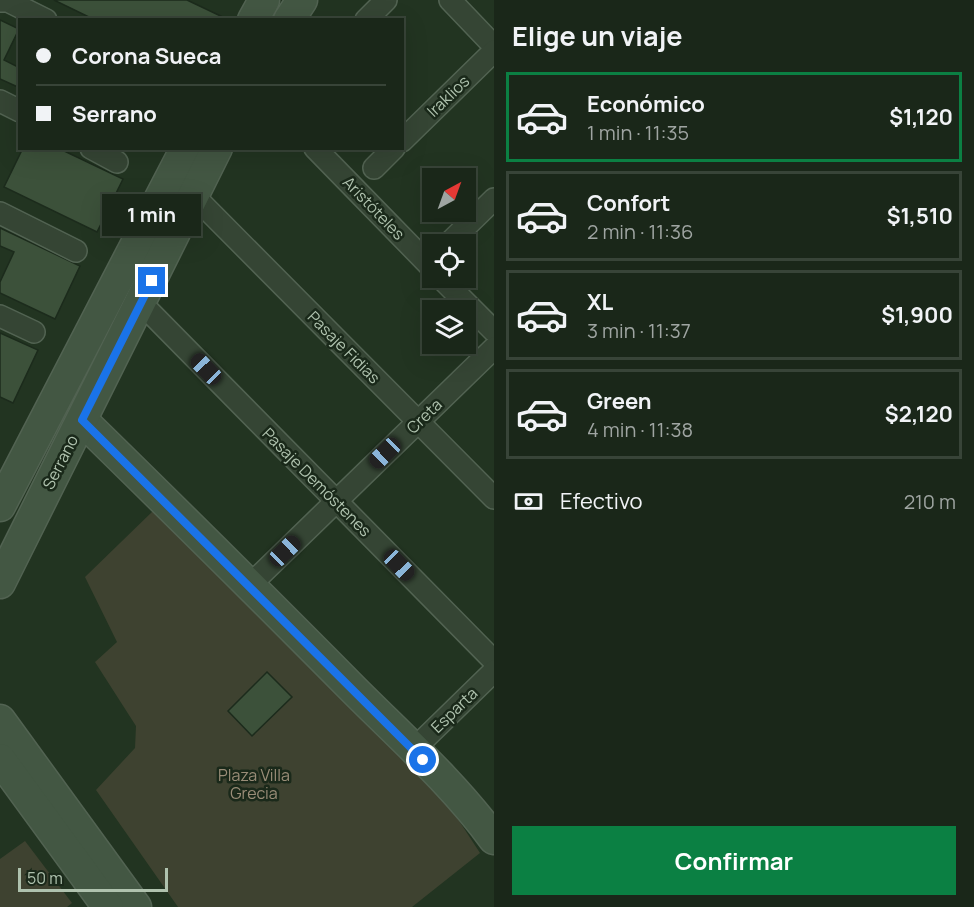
<!DOCTYPE html>
<html lang="es">
<head>
<meta charset="utf-8">
<style>
	:root { --surface:#1a2719; --page:#273326; --text:#f1f3f6; --muted:#9fa5a2; --line:#384438; --accent:#0b8043 }
	body { margin:0; font-family:Manrope,sans-serif; background:var(--page); color:var(--text); height:100vh; display:flex; flex-direction:column; font-size:22px; white-space:nowrap }
	* { box-sizing:border-box; margin:0 }
	p { font-size:20px; color:var(--muted) }
	.icon { flex:none; width:33px; height:33px; fill:none; stroke:currentColor; stroke-width:2; stroke-linecap:round; stroke-linejoin:round }
	.map { position:relative; flex:1; overflow:hidden }
	.drawer { display:flex; flex-direction:column; background:var(--surface); width:480px }
	.drawer>* { flex:none }
	.hud { position:absolute; left:18px; top:18px; width:386px; height:132px; border-radius:0px; box-shadow:0 6px 24px #0002,0 0 0 2px var(--line); display:grid; align-content:center; height:132px; padding:0 18px; background:var(--surface) }
	.needle { width:39px; rotate:41deg }
	.buttons { position:absolute; left:422px; top:168px; display:grid; gap:12px }
	.buttons a { display:grid; place-items:center; width:54px; height:54px; border-radius:0px; background:var(--surface); box-shadow:0 6px 24px #0002,0 0 0 2px var(--line); font-size:30px }
	.scale { position:absolute; left:18px; bottom:15px; width:150px; box-sizing:border-box; padding-left:6px; border:3px solid #afc2ae; border-top:0; font-size:16px; line-height:21px; white-space:nowrap; color:#afc2ae; -webkit-text-stroke:4px #1a291a; paint-order:stroke }
	.end { position:absolute; width:27px; height:27px; margin:-14px; border:8px solid #1a73e8; background:#fff; box-shadow:0 0 0 3px #fff }
	.from { border-radius:50% }
	.bubble { position:absolute; height:42px; border-radius:0px; background:var(--surface); box-shadow:0 6px 24px #0002,0 0 0 2px var(--line); font-size:20px; font-weight:700; line-height:42px; text-align:center }
	.car { position:absolute; width:18px; height:36px; margin:-18px -9px; border-radius:8px; box-shadow:0 0 4px 2px #0007; background:linear-gradient(#222 24%,#8ab4d8 0 40%,#222 0 76%,#8ab4d8 0 86%,#222 0) }
	.hud b { display:flex; align-items:center; gap:21px; height:57px; font-size:22px }
	.hud b+b { border-top:2px solid var(--line) }
	.hud i { width:15px; height:15px; background:var(--text) }
	ul { padding:0; list-style:none }
	li { display:flex; align-items:center; gap:18px; height:90px; margin:0 12px 9px; padding:0 6px; border:3px solid var(--line); border-radius:0px }
	li div { flex:1 }
	li b { display:block; font-size:22px }
	li em { font-style:normal; font-weight:700 }
	li.active { border-color:var(--accent) }
	li>.icon { width:54px; height:54px; stroke-width:1.5 }
	h2 { padding:0 18px; font-size:27px; line-height:72px }
	.pay { display:flex; align-items:center; gap:15px; height:66px; padding:0 18px; font-size:22px }
	.pay p { margin-inline-start:auto }
	.action { display:flex; gap:12px; margin-top:auto; padding:12px 18px }
	.action a { flex:1; height:69px; border-radius:0px; background:var(--accent); color:#fff; font-size:24px; font-weight:700; line-height:69px; text-align:center }
	main { display:flex; flex:1; min-height:0 }
	.map>svg:first-child { display:block }
	.green { fill:#3e4230 }
	.building { fill:#3c513a; stroke:#1c2b1c; stroke-width:1.5 }
	.lines { fill:none; stroke-linecap:round; stroke-linejoin:round }
	.street-casing { stroke:#526352; stroke-width:24 }
	.secondary-casing { stroke:#526352; stroke-width:33 }
	.street { stroke:#354534; stroke-width:21 }
	.secondary { stroke:#435743; stroke-width:30 }
	.route { stroke:#1a73e8; stroke-width:8 }
	.labels { text-anchor:middle; dominant-baseline:central; stroke-width:5; stroke-linejoin:round; paint-order:stroke }
	.street-label { font-size:16px; fill:#afc2ae; stroke:#1a291a }
	.park-label { font-size:16px; fill:#9a8d78; stroke:#1a291a }
</style>
</head>
<body>
<main>
<div class="map">
<svg width="494" height="907" viewBox="0 0 494 907">
	<rect width="100%" height="100%" fill="#223421"/>
	<!-- green -->
	<g class="green">
		<path d="M154 510 417 772 454 813 480 853 412 907H178L96 790 135 748 136 726 95 662 117 642 85 577Z"/>
		<path d="M25 841 72 903 67 907H0V859Z"/>
	</g>
	<!-- building -->
	<g class="building">
		<path d="M54 0H187L229 20H95Z"/>
		<path d="M0 20 19 29 4 60 20 68V88L0 79Z"/>
		<path d="M23 148H58L123 179 97 232 4 187Z"/>
		<path d="M0 228 80 266 55 319 0 293V282L14 252 0 246Z"/>
		<path d="M0 333 38 350 13 403 0 397Z"/>
		<path d="M267 672 292 697 252 736 228 711Z"/>
	</g>
	<g class="lines">
		<defs>
			<g id="street">
				<path d="M450 0 494 46"/>
				<path d="M0 1H8L46 20"/>
				<path d="M366 20 386 0"/>
				<path d="M0 101 20 111"/>
				<path d="M402 141 494 51"/>
				<path d="M91 148 117 162"/>
				<path d="M315 148 432 268"/>
				<path d="M374 168 394 148"/>
				<path d="M194 196 494 498"/>
				<path d="M0 213 76 251"/>
				<path d="M448 244 494 199"/>
				<path d="M441 278 494 331"/>
				<path d="M141 303 494 661"/>
				<path d="M0 316 34 332"/>
				<path d="M250 585 494 348"/>
				<path d="M413 750 494 671"/>
			</g>
			<g id="secondary">
				<path d="M253 20 264 0"/>
				<path d="M289 20 302 0"/>
				<path d="M82 420C173 509 264 599 354 690 402 738 454 784 494 839"/>
				<path d="M0 506 186 148"/>
				<path d="M0 583 217 148"/>
				<path d="M0 720 136 907"/>
				<path d="M0 759 108 907"/>
			</g>
		</defs>
		<!-- street casing -->
		<use href="#street" class="street-casing"/>
		<!-- secondary casing -->
		<use href="#secondary" class="secondary-casing"/>
		<!-- street -->
		<use href="#street" class="street"/>
		<!-- secondary -->
		<use href="#secondary" class="secondary"/>
	</g>
	<g class="lines">
		<!-- route -->
		<path class="route" d="M152 281 82 420 423 760"/>
	</g>
	<g class="labels">
		<!-- street labels -->
		<g class="street-label">
			<text transform="translate(448 96) rotate(-44)">Iraklios</text>
			<text transform="translate(374 208) rotate(46)">Aristóteles</text>
			<text transform="translate(344 347) rotate(45)">Pasaje Fidias</text>
			<text transform="translate(424 416) rotate(-44)">Creta</text>
			<text transform="translate(60 462) rotate(-63)">Serrano</text>
			<text transform="translate(317 482) rotate(45)">Pasaje Demóstenes</text>
			<text transform="translate(454 710) rotate(-44)">Esparta</text>
		</g>
		<!-- park labels -->
		<g class="park-label">
			<text x="254" y="775">Plaza Villa<tspan x="254" dy="18">Grecia</tspan></text>
		</g>
	</g>
</svg>
<div class="buttons">
<a><svg class="needle" viewBox="-14 -14 28 28"><path d="M0-13l5 13h-10z" fill="#e53935"/><path d="M0 13l5-13h-10z" fill="#9fa5a2"/></svg></a>
<a><svg class="icon" aria-label="locate" viewBox="0 0 24 24"><circle cx="12" cy="12" r="6"/><path d="M12 2v4M12 18v4M2 12h4M18 12h4"/></svg></a>
<a><svg class="icon" aria-label="layers" viewBox="0 0 24 24"><path d="M12 4l9 5-9 5-9-5zM3 14l9 5 9-5"/></svg></a>
</div>
<div class="scale">50 m</div>
<i class="end from" style="left:423px;top:760px"></i>
<i class="end" style="left:152px;top:281px"></i>
<div class="bubble" style="left:102px;top:194px;width:99px">1 min</div>
<i class="car" style="left:206px;top:369px;rotate:316deg"></i>
<i class="car" style="left:385px;top:453px;rotate:226deg"></i>
<i class="car" style="left:285px;top:551px;rotate:46deg"></i>
<i class="car" style="left:399px;top:565px;rotate:136deg"></i>
<div class="hud">
<b><i class="from"></i>Corona Sueca</b>
<b><i></i>Serrano</b>
</div>
</div>
<section class="drawer">
<h2>Elige un viaje</h2>
<ul>
<li class="active"><svg class="icon" aria-label="car" viewBox="0 0 24 24"><path d="M5 17H2v-5l4-1 3-4h7l3 4 3 1v5h-3M9 17h6M6 11h13"/><circle cx="7" cy="17" r="2"/><circle cx="17" cy="17" r="2"/></svg><div><b>Económico</b><p>1 min · 11:35</p></div><em>$1,120</em></li>
<li><svg class="icon" aria-label="car" viewBox="0 0 24 24"><path d="M5 17H2v-5l4-1 3-4h7l3 4 3 1v5h-3M9 17h6M6 11h13"/><circle cx="7" cy="17" r="2"/><circle cx="17" cy="17" r="2"/></svg><div><b>Confort</b><p>2 min · 11:36</p></div><em>$1,510</em></li>
<li><svg class="icon" aria-label="car" viewBox="0 0 24 24"><path d="M5 17H2v-5l4-1 3-4h7l3 4 3 1v5h-3M9 17h6M6 11h13"/><circle cx="7" cy="17" r="2"/><circle cx="17" cy="17" r="2"/></svg><div><b>XL</b><p>3 min · 11:37</p></div><em>$1,900</em></li>
<li><svg class="icon" aria-label="car" viewBox="0 0 24 24"><path d="M5 17H2v-5l4-1 3-4h7l3 4 3 1v5h-3M9 17h6M6 11h13"/><circle cx="7" cy="17" r="2"/><circle cx="17" cy="17" r="2"/></svg><div><b>Green</b><p>4 min · 11:38</p></div><em>$2,120</em></li>
</ul>
<div class="pay"><svg class="icon" aria-label="cash" viewBox="0 0 24 24"><path d="M3 7h18v10H3z"/><circle cx="12" cy="12" r="2"/></svg>Efectivo<p>210 m</p></div>
<div class="action"><a>Confirmar</a></div>
</section>
</main>
</body>
</html>
